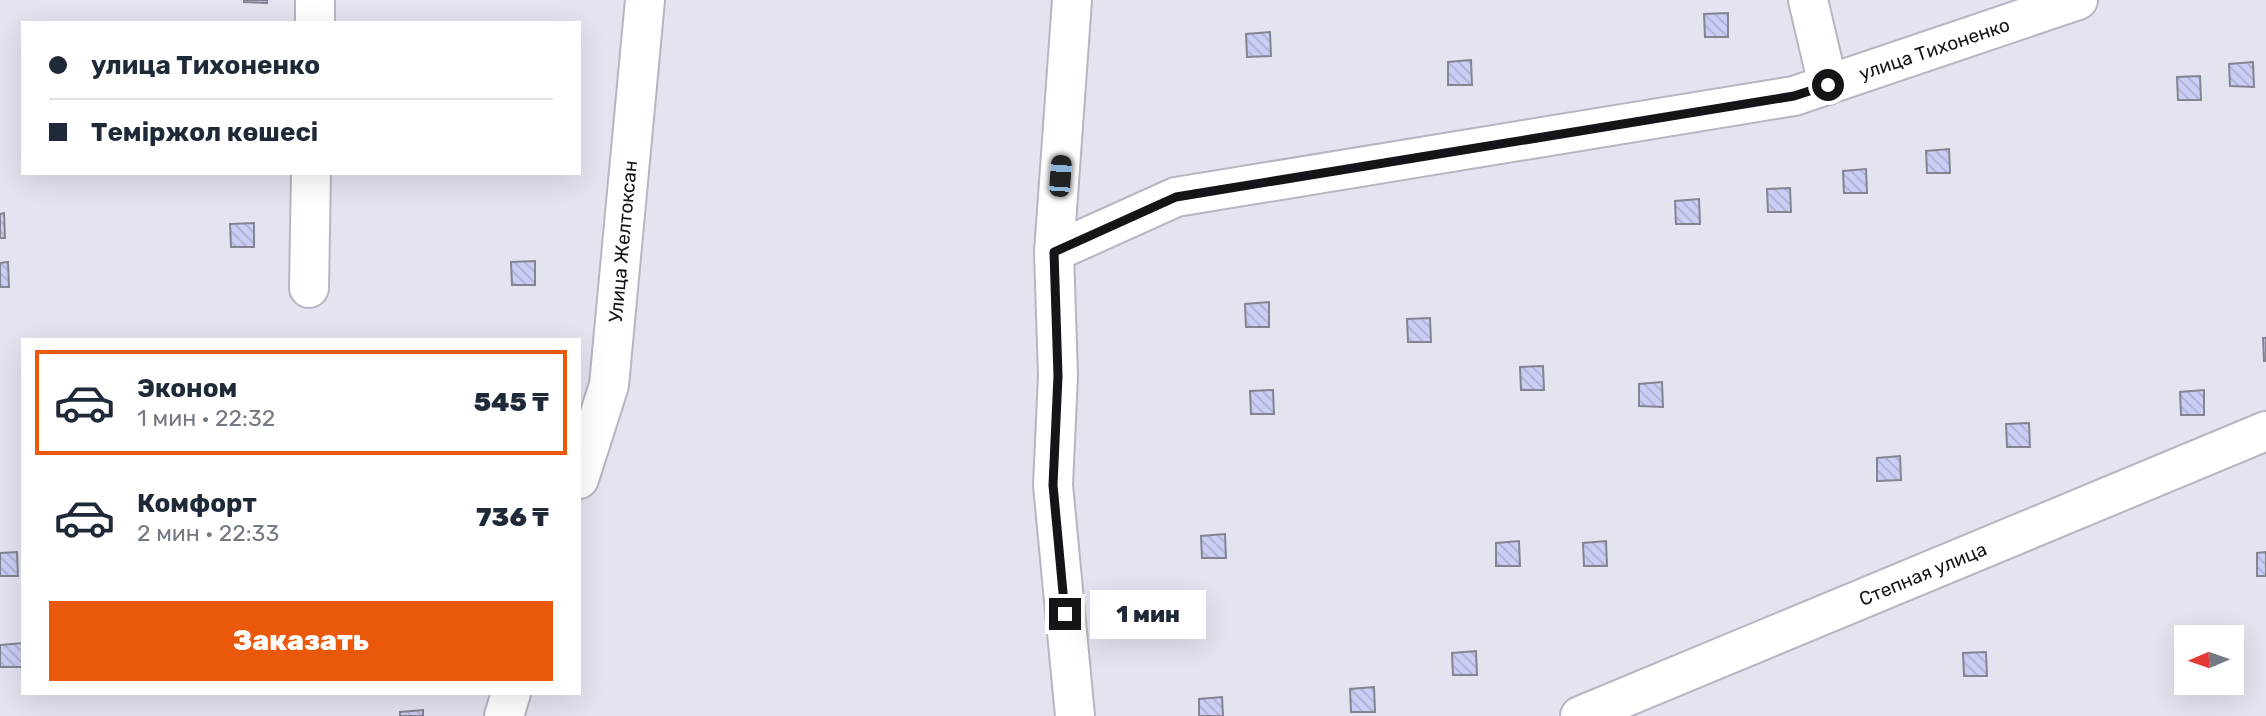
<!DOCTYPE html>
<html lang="ru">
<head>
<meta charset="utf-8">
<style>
	:root { --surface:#fff; --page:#f2f2f3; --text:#1f2937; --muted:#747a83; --line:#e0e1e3; --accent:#ea580c }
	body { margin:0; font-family:Rubik,sans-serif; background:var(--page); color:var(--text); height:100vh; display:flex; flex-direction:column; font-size:26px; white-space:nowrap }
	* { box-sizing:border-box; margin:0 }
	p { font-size:23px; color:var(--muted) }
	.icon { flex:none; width:38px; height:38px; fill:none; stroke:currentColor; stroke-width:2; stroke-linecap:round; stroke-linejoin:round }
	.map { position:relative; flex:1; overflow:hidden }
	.details { position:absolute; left:21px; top:338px; width:560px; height:357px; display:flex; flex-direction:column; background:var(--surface); border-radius:0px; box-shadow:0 7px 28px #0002 }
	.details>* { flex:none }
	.banner { position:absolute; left:21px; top:21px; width:560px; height:154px; border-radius:0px; box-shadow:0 7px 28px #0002; display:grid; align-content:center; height:154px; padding:0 28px; background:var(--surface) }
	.needle { width:46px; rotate:268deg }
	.tools { position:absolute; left:2174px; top:625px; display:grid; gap:14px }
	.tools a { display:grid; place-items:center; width:70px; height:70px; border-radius:0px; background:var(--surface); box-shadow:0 7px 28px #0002; font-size:35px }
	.end { position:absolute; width:32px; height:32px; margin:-16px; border:9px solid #151519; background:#fff; box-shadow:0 0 0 4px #fff }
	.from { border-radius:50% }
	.bubble { position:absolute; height:49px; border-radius:0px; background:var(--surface); box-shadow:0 7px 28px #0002; font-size:23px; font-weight:800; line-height:49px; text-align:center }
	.car { position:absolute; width:21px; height:42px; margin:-21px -10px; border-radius:9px; box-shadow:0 0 5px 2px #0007; background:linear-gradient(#222 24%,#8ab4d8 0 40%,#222 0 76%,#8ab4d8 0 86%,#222 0) }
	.banner b { display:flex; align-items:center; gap:24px; height:66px; font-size:26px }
	.banner b+b { border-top:2px solid var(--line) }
	.banner i { width:18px; height:18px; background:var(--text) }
	ul { padding:12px 0 0; list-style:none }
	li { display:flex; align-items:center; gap:21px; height:105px; margin:0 14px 10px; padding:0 14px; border:4px solid transparent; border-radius:0px }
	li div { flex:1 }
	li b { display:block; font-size:26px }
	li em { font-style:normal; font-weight:800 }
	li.selected { border-color:var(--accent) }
	li>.icon { width:63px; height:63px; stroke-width:1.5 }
	.button { display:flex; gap:14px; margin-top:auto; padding:14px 28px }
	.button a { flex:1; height:80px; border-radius:0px; background:var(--accent); color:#fff; font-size:28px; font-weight:800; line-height:80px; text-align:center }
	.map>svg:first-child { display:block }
	.building { fill:url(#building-back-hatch); stroke:#83848f; stroke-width:2 }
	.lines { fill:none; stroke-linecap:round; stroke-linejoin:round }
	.minor-casing { stroke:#b5b6c2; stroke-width:42 }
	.minor { stroke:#fff; stroke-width:38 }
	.route { stroke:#151519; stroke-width:9 }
	.labels { text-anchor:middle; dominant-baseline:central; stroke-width:5; stroke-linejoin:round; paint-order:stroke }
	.street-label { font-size:19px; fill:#151519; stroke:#fff }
</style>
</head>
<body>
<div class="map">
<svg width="2266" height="716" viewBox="0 0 2266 716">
	<defs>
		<pattern id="building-back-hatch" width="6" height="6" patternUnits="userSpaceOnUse" patternTransform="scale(1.75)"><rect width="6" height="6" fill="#cacdf5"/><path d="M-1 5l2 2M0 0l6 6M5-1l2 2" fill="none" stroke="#adafd1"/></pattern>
	</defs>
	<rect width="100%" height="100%" fill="#e3e4f0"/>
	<!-- building -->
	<g class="building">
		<path d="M244 0H267V3L244 2Z"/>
		<path d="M1728 13V37H1705L1704 14Z"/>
		<path d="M1270 32 1271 56 1247 57 1246 34Z"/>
		<path d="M1471 60 1472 85H1448V62Z"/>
		<path d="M2253 62 2254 87 2230 86 2229 64Z"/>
		<path d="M2200 76 2201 100H2178L2177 77Z"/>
		<path d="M1949 149 1950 173H1927L1926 151Z"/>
		<path d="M1866 169 1867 193H1844L1843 171Z"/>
		<path d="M1790 188 1791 212H1768L1767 189Z"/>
		<path d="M1699 199 1700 224H1676L1675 201Z"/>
		<path d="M4 213 5 238H0V214Z"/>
		<path d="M254 223V247H231L230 224Z"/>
		<path d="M535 261V285H512L511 262Z"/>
		<path d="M8 262 9 287H0V263Z"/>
		<path d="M1269 302V327H1246L1245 304Z"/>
		<path d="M1430 318 1431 342H1408L1407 319Z"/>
		<path d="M2263 338H2266V361H2264Z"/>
		<path d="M1543 366 1544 390H1521L1520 367Z"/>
		<path d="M1662 382 1663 407 1639 406V384Z"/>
		<path d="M1273 390 1274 414H1251L1250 391Z"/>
		<path d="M2204 390V415H2181L2180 392Z"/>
		<path d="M2029 423 2030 447H2007L2006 424Z"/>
		<path d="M1900 456 1901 480 1877 481V458Z"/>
		<path d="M1225 534 1226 558H1202L1201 536Z"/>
		<path d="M1519 541 1520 566H1496V543Z"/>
		<path d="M1606 541 1607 566H1584L1583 543Z"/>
		<path d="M17 552 18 576H0V553Z"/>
		<path d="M2266 552V576H2257V553Z"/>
		<path d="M23 643V667H0V645Z"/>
		<path d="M1476 651 1477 675H1453L1452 653Z"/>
		<path d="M1986 652 1987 676H1964L1963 653Z"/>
		<path d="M1374 687 1375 712H1351L1350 689Z"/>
		<path d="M1222 697 1223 716H1199V699Z"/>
		<path d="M423 710V716H400V712Z"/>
	</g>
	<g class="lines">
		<defs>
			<g id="minor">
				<path d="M1072 0 1054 252 1058 376 1053 485 1075 716"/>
				<path d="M1808 0 1828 85"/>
				<path d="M315 23V0"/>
				<path id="s1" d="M1054 252 1176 197 1794 96 2078 0"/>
				<path d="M309 288 311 173"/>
				<path id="s2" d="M579 479 609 385 645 0"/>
				<path d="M504 716 511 693"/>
				<path id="s3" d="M1580 716 2266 431"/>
			</g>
		</defs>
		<!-- minor casing -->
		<use href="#minor" class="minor-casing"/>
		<!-- minor -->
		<use href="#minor" class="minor"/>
	</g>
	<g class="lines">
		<!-- route -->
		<path class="route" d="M1065 614 1053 485 1058 376 1054 252 1176 197 1794 96 1828 85"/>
	</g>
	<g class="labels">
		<!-- street labels -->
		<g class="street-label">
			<text stroke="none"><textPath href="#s1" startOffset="908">улица Тихоненко</textPath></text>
			<text stroke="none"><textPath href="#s2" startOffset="243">Улица Желтоксан</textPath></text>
			<text stroke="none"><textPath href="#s3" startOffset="371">Степная улица</textPath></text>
		</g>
	</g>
</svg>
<div class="tools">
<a><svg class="needle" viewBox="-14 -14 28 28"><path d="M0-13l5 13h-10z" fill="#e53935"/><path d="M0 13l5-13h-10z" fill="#747a83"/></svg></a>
</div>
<i class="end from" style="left:1828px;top:85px"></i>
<i class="end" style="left:1065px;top:614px"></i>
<div class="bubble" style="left:1090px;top:590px;width:116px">1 мин</div>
<i class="car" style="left:1060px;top:176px;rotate:4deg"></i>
<div class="banner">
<b><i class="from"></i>улица Тихоненко</b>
<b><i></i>Теміржол көшесі</b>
</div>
<section class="details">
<ul>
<li class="selected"><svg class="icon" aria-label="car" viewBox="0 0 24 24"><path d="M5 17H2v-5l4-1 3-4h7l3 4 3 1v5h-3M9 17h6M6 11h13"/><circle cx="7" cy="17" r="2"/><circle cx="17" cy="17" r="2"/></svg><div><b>Эконом</b><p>1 мин · 22:32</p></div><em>545 ₸</em></li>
<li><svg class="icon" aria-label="car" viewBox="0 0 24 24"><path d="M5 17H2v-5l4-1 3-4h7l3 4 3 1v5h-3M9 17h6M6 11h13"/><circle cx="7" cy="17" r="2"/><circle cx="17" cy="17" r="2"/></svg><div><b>Комфорт</b><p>2 мин · 22:33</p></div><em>736 ₸</em></li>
</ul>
<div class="button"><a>Заказать</a></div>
</section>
</div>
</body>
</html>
